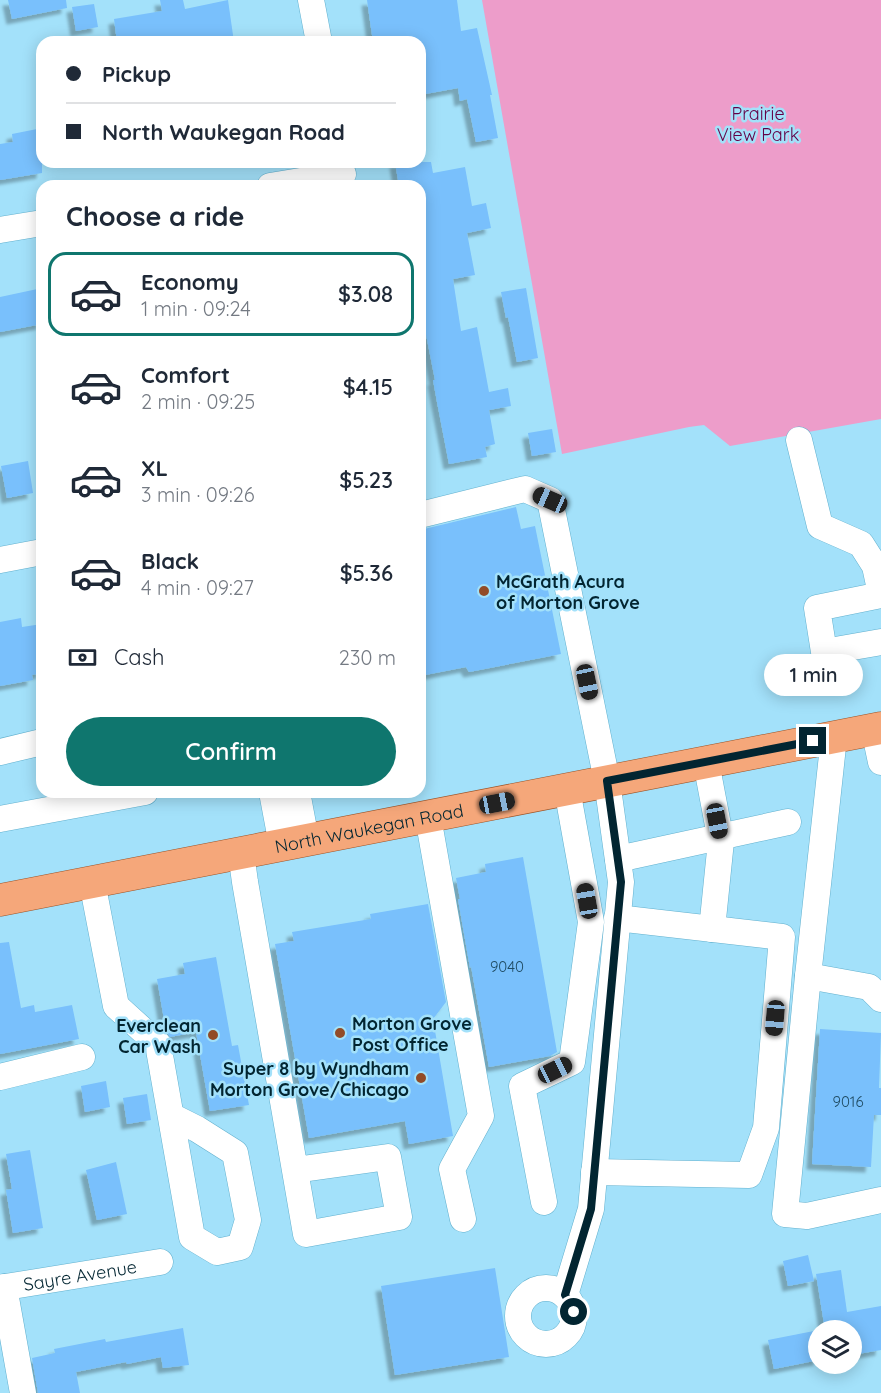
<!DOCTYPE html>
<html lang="en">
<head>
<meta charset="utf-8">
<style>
	:root { --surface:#fff; --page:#f6f6f7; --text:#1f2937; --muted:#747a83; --line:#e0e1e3; --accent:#0f766e }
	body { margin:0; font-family:Quicksand,sans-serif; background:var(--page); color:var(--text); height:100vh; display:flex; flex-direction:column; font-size:22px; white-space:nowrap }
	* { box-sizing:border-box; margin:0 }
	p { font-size:20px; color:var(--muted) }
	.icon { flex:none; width:33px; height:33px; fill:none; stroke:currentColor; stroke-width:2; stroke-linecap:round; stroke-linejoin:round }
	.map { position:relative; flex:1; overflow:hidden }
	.sheet { position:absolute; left:36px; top:180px; width:390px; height:618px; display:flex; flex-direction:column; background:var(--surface); border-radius:18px; box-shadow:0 3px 15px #0003 }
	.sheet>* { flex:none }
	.banner { position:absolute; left:36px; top:36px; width:390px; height:132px; border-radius:18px; box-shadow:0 3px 15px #0003; display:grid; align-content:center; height:132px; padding:0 30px; background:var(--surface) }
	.fabs { position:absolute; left:808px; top:1320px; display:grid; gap:12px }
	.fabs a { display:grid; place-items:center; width:54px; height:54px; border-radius:50%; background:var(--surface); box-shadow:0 3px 15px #0003; font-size:30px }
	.end { position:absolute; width:27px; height:27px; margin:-14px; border:8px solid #022531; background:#fff; box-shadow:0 0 0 3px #fff }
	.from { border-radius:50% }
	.bubble { position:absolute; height:42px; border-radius:21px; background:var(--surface); box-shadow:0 3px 15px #0003; font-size:20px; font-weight:600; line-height:42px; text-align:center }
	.car { position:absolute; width:18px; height:36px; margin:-18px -9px; border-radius:8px; box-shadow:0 0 4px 2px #0007; background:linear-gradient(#222 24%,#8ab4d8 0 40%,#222 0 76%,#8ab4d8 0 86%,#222 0) }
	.banner b { display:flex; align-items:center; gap:21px; height:57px; font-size:22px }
	.banner b+b { border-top:2px solid var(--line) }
	.banner i { width:15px; height:15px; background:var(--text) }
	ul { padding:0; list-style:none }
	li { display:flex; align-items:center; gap:18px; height:84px; margin:0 12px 9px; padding:0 18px; border:3px solid transparent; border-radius:18px }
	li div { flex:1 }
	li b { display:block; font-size:22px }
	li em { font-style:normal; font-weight:600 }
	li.active { border-color:var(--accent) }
	li>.icon { width:54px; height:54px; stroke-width:1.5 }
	h2 { padding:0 30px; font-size:27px; line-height:72px }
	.pay { display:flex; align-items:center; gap:15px; height:66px; padding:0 30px; font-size:22px }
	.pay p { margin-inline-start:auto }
	.primary-button { display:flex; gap:12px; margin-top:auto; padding:12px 30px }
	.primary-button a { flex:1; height:69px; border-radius:36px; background:var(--accent); color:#fff; font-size:24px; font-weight:600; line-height:69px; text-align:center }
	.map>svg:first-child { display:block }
	.green { fill:#ed9dca }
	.building { fill:#79c0fc; filter:url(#shadow) }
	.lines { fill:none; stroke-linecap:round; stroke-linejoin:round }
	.minor-casing { stroke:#61b0ce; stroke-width:27 }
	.major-casing { stroke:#9b5327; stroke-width:33 }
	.minor { stroke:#fff; stroke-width:26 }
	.major { stroke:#f5a77a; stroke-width:32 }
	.route { stroke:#022531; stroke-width:8 }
	.poi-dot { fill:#924b27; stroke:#a3e1fa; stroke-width:2 }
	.labels { text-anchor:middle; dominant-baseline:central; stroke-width:5; stroke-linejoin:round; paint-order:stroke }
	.number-label { font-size:15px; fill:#204c64 }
	.park-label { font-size:18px; fill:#630046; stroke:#a3e1fa }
	.poi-label { font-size:18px; font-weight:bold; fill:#022531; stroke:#a3e1fa; text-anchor:start }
	.street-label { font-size:18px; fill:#022531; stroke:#a3e1fa }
</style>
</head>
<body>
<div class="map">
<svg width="881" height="1393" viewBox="0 0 881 1393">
	<defs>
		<filter id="shadow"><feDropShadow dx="-5.5" dy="5.5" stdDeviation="1.5" flood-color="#0004"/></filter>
	</defs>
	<rect width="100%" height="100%" fill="#a3e1fa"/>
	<!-- green -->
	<path class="green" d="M482 0H881V419L730 446 704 425 689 427 562 454Z"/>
	<!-- building -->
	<g class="building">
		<path d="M8 0H66L67 8 12 19Z"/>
		<path d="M160 0H183L185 9 228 0 234 42H117L114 19 162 11Z"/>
		<path d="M367 0H457L461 31 477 28 492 95H490L498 138 476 142 467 99 460 101 458 88 420 95V42H373Z"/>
		<path d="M94 4 98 27 76 31 72 7Z"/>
		<path d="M42 128V173L0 180V144L13 142 12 134Z"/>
		<path d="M395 162H431L433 173 465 167 472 206 486 203 491 228 467 233 475 275 453 279 461 331 477 327 489 392 508 388 511 406 489 410 495 444 485 447 487 457 449 464 437 402 433 380H435L420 304V186H399Z"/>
		<path d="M42 288V324L0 332V297Z"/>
		<path d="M526 288 538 358 517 362 508 317 506 318 501 292Z"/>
		<path d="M552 429 556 452 532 456 528 433Z"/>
		<path d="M28 461 33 493 7 498 1 466Z"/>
		<path d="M516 507 521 529 535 526 561 654 469 672 466 667 420 676V530Z"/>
		<path d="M21 618 22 627 42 624V673L32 675 33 680 0 686V622Z"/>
		<path d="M523 857 557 1052 550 1056 489 1067 471 966 470 968 458 899H460L456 878 486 872 485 864Z"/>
		<path d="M428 904 446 1002 433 1019 453 1136 409 1144 405 1121 309 1138 275 944 294 941 292 932 371 919 370 914Z"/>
		<path d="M9 942 21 1008 34 1005 35 1012 72 1005 79 1039 0 1054V943Z"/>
		<path d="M216 957 232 1046 238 1045 249 1105 210 1111 196 1032 170 1037 166 1031 157 979 185 974 183 963Z"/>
		<path d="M820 1029 881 1033 879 1088H881V1115H874L871 1167 812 1164Z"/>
		<path d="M106 1081 110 1107 85 1112 81 1086Z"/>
		<path d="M147 1094 151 1120 127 1124 123 1098Z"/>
		<path d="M30 1150 43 1228 13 1233 6 1190 12 1189 6 1154Z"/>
		<path d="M116 1162 127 1214 97 1220 86 1170Z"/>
		<path d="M808 1255 814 1281 788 1286 783 1261Z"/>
		<path d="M495 1268 509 1357 395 1375 381 1286Z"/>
		<path d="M841 1270 847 1312 881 1306V1350L852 1355V1330H825L816 1274Z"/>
		<path d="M183 1328 189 1365 163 1368 161 1357 127 1364 126 1362 76 1372 80 1393H38L32 1358 55 1353 54 1349 105 1339 106 1342Z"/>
		<path d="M819 1330V1360L774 1369 768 1340Z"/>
	</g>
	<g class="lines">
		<defs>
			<g id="minor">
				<path d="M311 0 319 42"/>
				<path d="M270 186 343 174"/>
				<path d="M0 230 42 223"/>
				<path d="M799 440 820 526 861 544 875 566 881 594"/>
				<path d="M420 515 525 489 550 500 607 781 621 882 591 1209 565 1295"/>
				<path d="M0 560 42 552"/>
				<path d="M881 595 817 608 824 652 881 642"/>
				<path d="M874 729 881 762"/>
				<path d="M834 737 808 976 785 1214 807 1216 881 1200"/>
				<path d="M0 752 42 742"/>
				<path d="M706 762 721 841 712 929"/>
				<path d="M272 792 282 845"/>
				<path d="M297 792 306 840"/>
				<path d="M428 817 481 1116 452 1169 463 1219"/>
				<path d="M0 819 145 792"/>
				<path d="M241 853 245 882 306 1234 399 1217 388 1157 295 1170"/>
				<path d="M618 859 788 822"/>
				<path d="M92 882 116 1006 158 1044 192 1237 217 1252 240 1247 248 1220 235 1153 197 1129 171 1116"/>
				<path d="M808 976 869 987 881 999"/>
				<path d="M0 1077 82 1057"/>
				<path d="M594 1172 749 1175 766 1128 782 937 617 918"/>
				<path d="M544 1202 522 1086 572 1062 591 922 567 789"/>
				<path d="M4 1287 23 1393"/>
				<path id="s1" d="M0 1288 160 1262"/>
				<circle cx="546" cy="1316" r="28"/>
			</g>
			<g id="major">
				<path id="s2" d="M0 900 881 728"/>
			</g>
		</defs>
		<!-- minor casing -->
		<use href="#minor" class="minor-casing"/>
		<!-- major casing -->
		<use href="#major" class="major-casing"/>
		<!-- minor -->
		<use href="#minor" class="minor"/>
		<!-- major -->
		<use href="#major" class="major"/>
	</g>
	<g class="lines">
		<!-- route -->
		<path class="route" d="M574 1312 570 1303 565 1295 591 1209 621 882 607 781 813 741"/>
	</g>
	<!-- markers -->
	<g class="poi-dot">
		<circle cx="484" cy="591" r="6"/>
		<circle cx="340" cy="1033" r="6"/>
		<circle cx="213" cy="1035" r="6"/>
		<circle cx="421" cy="1078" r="6"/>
	</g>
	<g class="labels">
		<!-- number labels -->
		<g class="number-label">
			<text x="507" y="966">9040</text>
			<text x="848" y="1101">9016</text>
		</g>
		<!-- park labels -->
		<g class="park-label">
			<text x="758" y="113">Prairie<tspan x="758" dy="21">View Park</tspan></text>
		</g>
		<!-- poi labels -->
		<g class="poi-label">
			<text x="496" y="581">McGrath Acura<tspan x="496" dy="21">of Morton Grove</tspan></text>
			<text x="352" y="1023">Morton Grove<tspan x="352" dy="21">Post Office</tspan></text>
			<text x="201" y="1025" text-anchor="end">Everclean<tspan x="201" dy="21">Car Wash</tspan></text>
			<text x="409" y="1068" text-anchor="end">Super 8 by Wyndham<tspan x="409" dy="21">Morton Grove/Chicago</tspan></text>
		</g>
		<!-- street labels -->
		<g class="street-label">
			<text stroke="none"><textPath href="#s2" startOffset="376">North Waukegan Road</textPath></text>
			<text stroke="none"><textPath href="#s1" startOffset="81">Sayre Avenue</textPath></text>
		</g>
	</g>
</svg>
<div class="fabs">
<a><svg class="icon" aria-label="layers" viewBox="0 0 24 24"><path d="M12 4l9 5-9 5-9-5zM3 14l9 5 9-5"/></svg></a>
</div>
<i class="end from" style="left:574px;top:1312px"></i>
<i class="end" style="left:813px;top:741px"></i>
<div class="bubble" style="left:764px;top:654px;width:99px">1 min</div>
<i class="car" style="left:550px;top:500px;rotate:294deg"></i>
<i class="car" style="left:587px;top:682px;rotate:168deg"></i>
<i class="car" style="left:497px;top:803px;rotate:79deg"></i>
<i class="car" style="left:717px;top:821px;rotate:169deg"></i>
<i class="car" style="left:587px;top:901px;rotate:350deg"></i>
<i class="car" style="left:775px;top:1018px;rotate:185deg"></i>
<i class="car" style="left:555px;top:1070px;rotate:64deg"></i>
<div class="banner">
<b><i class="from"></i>Pickup</b>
<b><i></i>North Waukegan Road</b>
</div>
<section class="sheet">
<h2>Choose a ride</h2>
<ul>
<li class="active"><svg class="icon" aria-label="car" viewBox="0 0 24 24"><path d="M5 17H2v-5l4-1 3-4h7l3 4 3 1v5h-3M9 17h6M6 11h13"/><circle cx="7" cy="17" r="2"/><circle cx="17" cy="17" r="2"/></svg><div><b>Economy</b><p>1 min · 09:24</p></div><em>$3.08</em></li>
<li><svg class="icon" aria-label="car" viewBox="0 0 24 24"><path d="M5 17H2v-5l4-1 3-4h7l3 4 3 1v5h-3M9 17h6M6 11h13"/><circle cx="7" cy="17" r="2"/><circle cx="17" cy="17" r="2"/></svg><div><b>Comfort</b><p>2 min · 09:25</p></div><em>$4.15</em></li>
<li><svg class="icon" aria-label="car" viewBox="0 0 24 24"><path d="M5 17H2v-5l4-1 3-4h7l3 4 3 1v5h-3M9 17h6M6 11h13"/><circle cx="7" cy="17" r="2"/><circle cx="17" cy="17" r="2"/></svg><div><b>XL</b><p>3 min · 09:26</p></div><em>$5.23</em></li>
<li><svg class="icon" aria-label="car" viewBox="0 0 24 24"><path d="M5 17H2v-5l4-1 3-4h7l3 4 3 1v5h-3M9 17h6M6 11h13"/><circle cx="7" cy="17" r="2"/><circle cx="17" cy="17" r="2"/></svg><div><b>Black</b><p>4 min · 09:27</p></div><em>$5.36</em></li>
</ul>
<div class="pay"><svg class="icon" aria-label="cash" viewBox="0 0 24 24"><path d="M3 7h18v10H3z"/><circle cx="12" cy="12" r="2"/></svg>Cash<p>230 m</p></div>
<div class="primary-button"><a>Confirm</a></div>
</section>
</div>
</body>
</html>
